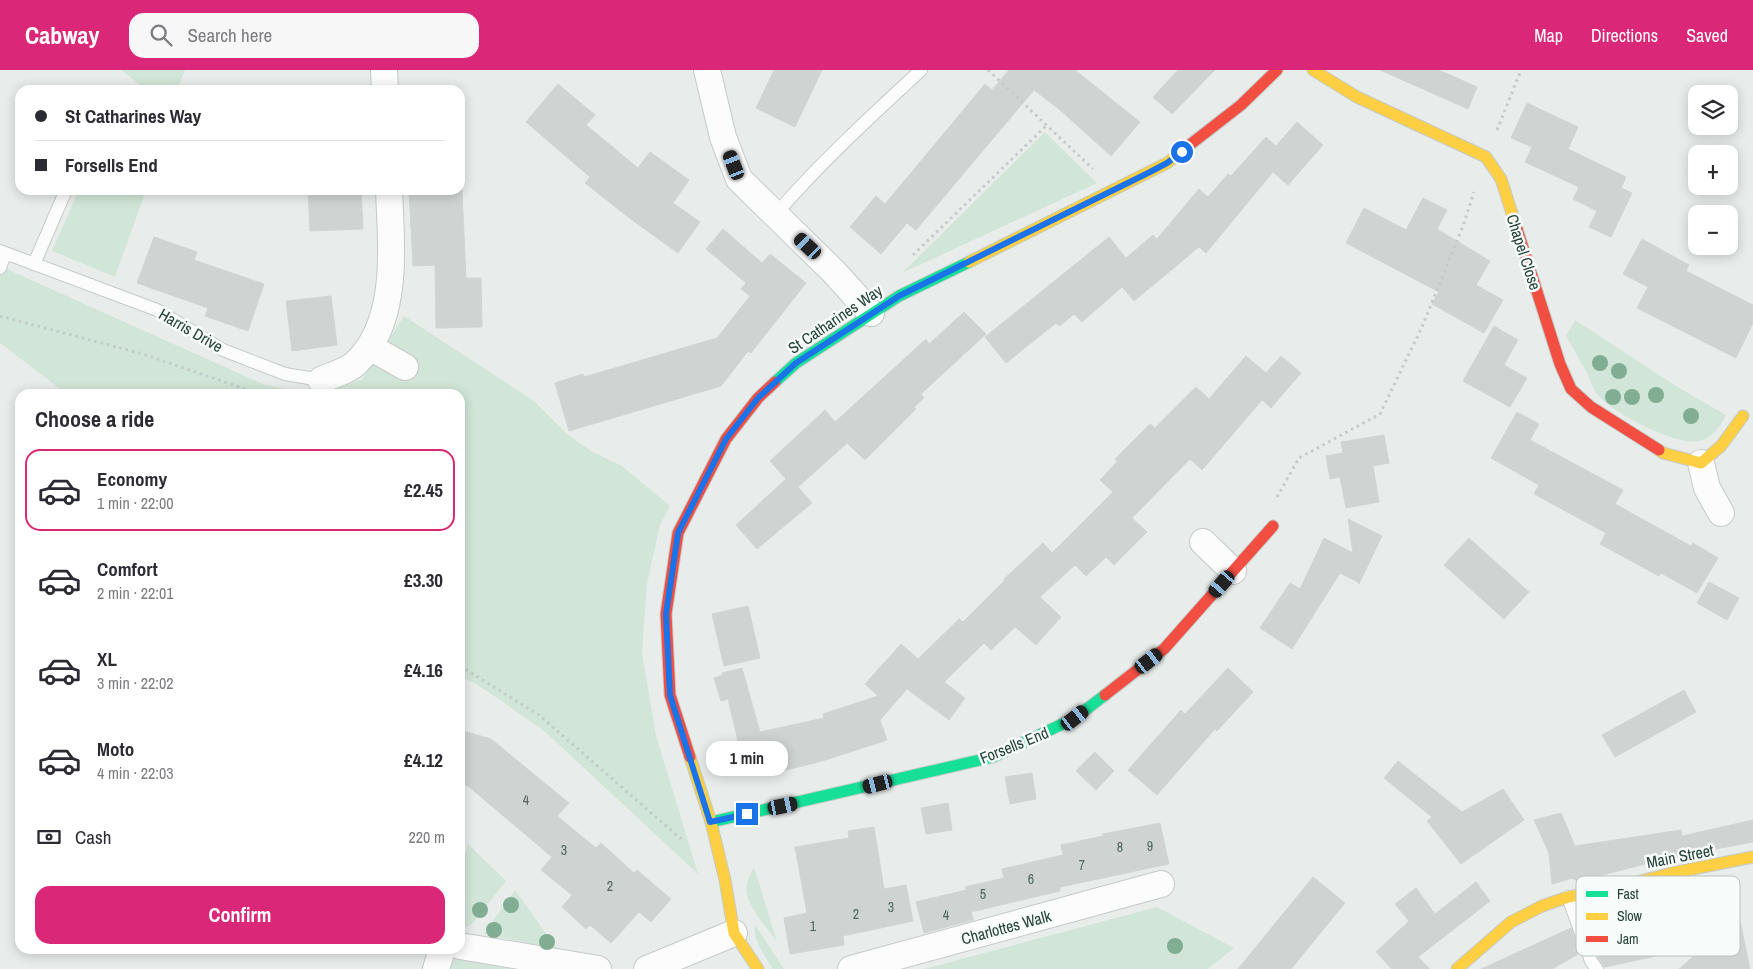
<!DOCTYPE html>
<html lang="en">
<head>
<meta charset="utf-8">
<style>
	:root { --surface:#fff; --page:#f7f7f7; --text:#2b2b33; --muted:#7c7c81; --line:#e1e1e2; --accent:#db2777 }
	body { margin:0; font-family:"Archivo Narrow",sans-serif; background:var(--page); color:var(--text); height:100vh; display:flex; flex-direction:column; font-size:19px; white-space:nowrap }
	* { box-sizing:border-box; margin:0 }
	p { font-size:16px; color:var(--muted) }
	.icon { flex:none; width:28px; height:28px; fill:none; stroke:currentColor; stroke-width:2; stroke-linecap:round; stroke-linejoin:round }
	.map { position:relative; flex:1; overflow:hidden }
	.side { position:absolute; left:15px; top:319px; width:450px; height:565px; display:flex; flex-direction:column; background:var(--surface); border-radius:15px; box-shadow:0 2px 12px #0003 }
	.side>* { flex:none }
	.banner { position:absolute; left:15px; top:15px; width:450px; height:110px; border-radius:15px; box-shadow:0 2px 12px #0003; display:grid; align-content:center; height:110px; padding:0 20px; background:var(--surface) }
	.tools { position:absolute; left:1688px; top:15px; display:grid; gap:10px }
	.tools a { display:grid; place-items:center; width:50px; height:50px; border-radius:10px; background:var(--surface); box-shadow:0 2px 12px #0003; font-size:25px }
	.end { position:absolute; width:22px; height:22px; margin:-11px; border:6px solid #1a73e8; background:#fff; box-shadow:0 0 0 2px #fff }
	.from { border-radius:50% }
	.bubble { position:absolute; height:35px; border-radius:15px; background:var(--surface); box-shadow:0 2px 12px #0003; font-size:16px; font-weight:700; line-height:35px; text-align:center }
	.car { position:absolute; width:15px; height:30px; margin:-15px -8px; border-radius:6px; box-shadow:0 0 4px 1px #0007; background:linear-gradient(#222 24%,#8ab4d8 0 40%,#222 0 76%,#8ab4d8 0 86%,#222 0) }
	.banner b { display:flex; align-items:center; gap:18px; height:48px; font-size:19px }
	.banner b+b { border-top:1px solid var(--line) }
	.banner i { width:12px; height:12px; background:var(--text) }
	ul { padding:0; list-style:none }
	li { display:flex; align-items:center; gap:15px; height:82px; margin:0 10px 8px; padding:0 10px; border:2px solid transparent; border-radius:15px }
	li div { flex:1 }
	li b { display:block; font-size:19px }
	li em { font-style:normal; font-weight:700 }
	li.current { border-color:var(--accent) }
	li>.icon { width:45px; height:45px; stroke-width:1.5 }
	h2 { padding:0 20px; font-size:22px; line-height:60px }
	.pay { display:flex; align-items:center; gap:12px; height:55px; padding:0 20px; font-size:19px }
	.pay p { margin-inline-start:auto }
	.button { display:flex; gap:10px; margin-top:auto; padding:10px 20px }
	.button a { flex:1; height:58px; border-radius:15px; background:var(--accent); color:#fff; font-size:20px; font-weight:700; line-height:58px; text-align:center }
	header { display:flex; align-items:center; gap:30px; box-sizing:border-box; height:70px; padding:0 25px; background:var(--accent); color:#fff }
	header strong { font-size:24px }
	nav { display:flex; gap:28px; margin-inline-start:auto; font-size:18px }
	.search { width:350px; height:45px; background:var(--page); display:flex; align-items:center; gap:12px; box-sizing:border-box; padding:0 18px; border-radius:15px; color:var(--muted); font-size:19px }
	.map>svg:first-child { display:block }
	.green { fill:#d1e6d8 }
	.building { fill:#cfd4d2; stroke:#d1d6d4 }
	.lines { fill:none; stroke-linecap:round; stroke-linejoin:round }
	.lane-casing { stroke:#c5cac8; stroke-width:14 }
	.street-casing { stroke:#c5cac8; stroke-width:28 }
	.fast-casing { stroke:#c3cbc8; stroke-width:13 }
	.slow-casing { stroke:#c3cbc8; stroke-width:13 }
	.jam-casing { stroke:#c3cbc8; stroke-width:13 }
	.path { stroke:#c3ccca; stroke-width:3; stroke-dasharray:2.5 4; stroke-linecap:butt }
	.lane { stroke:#fcfcfc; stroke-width:12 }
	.street { stroke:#fcfcfc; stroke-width:26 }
	.fast { stroke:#16e098; stroke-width:11 }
	.slow { stroke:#ffcf43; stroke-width:11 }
	.jam { stroke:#f24e42; stroke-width:11 }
	.tree { fill:#81ae93 }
	.route { stroke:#1a73e8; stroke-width:6 }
	.labels { text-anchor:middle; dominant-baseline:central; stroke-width:5; stroke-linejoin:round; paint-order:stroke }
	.number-label { font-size:14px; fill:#506761 }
	.street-label { font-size:16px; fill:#24423a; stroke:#f7fbf9 }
	.key { fill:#f7fbf9; stroke:#b8c4c0; stroke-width:1 }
	.key-label { font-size:14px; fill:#24423a }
</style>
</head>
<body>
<header>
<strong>Cabway</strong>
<div class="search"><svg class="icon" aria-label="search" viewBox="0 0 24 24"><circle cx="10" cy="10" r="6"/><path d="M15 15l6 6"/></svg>Search here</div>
<nav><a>Map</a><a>Directions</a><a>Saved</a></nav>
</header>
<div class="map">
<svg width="1753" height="899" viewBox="0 0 1753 899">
	<rect width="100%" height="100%" fill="#e8edeb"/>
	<!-- green -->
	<g class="green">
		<path d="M122 0H185L177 20H146Z"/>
		<path d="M1045 62 1097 113 902 203Z"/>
		<path d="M79 120H146L115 207 52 181Z"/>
		<path d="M0 196 265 315 311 324H67L0 273Z"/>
		<path d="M404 246 534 331 567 364 591 381 622 396 670 436 660 455 647 514 642 583 656 665 698 804 541 658C514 642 489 619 460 606V324H315L362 310Z"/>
		<path d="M1575 250 1676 316 1726 345C1721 356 1712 368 1700 371 1677 377 1611 342 1597 324 1593 318 1590 310 1587 303 1580 291 1573 278 1566 266Z"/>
		<path d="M468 774 506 811 472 854 460 860V801Z"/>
		<path d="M754 797 777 872C769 861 748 836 747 824 745 814 750 805 754 797Z"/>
		<path d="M515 820 557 879 484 864Z"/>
		<path d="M1157 837 1234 878 1208 899H924Z"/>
		<path d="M755 855 784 899H773C765 886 752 870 755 855Z"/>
		<path d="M467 887 541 899H443L455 889Z"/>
	</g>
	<!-- building -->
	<g class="building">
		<path d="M774 0H822L795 57 756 38Z"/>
		<path d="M1009 0H1075L1140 52 1111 86 1059 39 1034 20 916 160 907 153 881 184 850 157 876 126 885 134 985 14 992 20Z"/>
		<path d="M1178 0H1215L1172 44 1153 27Z"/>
		<path d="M1380 0H1439L1477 17 1468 39Z"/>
		<path d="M558 14 595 45 586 55 638 98 650 82 689 110 673 133 700 152 678 183 632 150 585 113 590 107 526 52Z"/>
		<path d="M1527 33 1578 57 1568 79 1626 107 1621 118 1632 123 1611 167 1589 157 1597 141 1573 129 1579 117 1525 92 1532 77 1511 68Z"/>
		<path d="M1297 52 1323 75 1288 115 1273 102 1206 183 1199 177 1134 231 1122 217 1082 252 1074 244 1060 256 1056 253 1006 293 985 267 1109 167 1126 188 1153 165 1157 169 1199 119 1208 127 1228 104 1231 106 1266 67 1276 76Z"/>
		<path d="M308 120H361L363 159 310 161Z"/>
		<path d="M409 120H462L466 208H481L482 257 436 258 435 195 413 196Z"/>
		<path d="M1423 128 1447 140 1437 159 1490 191 1476 215 1503 230 1484 263 1432 234 1439 222 1346 173 1364 138 1406 160Z"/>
		<path d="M723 159 762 193 770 184 806 213 751 283 748 281 721 316 569 361 555 313 583 304 584 307 717 268 750 226 741 219 746 213 706 179Z"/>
		<path d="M154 167 197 182 194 190 264 214 248 261 205 246 208 238 137 213Z"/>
		<path d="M1642 169 1689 195 1686 201 1753 235V253L1736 288 1637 238 1648 217 1623 204Z"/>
		<path d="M331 226 337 275 292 281 286 231Z"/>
		<path d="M964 242 986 264 921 324 924 328 914 337 916 339 865 390 847 373 798 417 812 433 757 479 736 455 786 409 770 391 825 340 835 352 926 269 929 274Z"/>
		<path d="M1494 256 1518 270 1504 295 1527 308 1510 337 1463 311Z"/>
		<path d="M1246 286 1266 303 1281 286 1301 303 1271 338 1262 330 1202 400 1190 389 1132 448 1147 462 1114 495 1106 487 1086 506 1075 495 1040 527 1061 547 1036 575 1015 557 991 580 984 573 944 612 965 628 949 650 907 619 880 650 887 670 819 692 770 704 767 694 745 700 728 629 721 631 714 608 723 605 722 603 742 598 760 662 824 648 823 644 878 626 865 614 901 574 918 589 959 549 963 552 1005 510 1004 509 1043 473 1052 483 1113 422 1100 410 1117 392 1115 389 1150 354 1155 358 1196 317 1209 329Z"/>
		<path d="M1517 342 1539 354 1530 370 1623 420 1615 434 1691 476 1693 473 1718 488 1697 523 1661 503 1659 506 1600 474 1606 463 1534 424 1539 415 1491 388Z"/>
		<path d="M1384 365 1389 393 1373 396 1379 432 1346 438 1340 407 1330 409 1326 386 1343 383 1341 372Z"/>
		<path d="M1348 449 1382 466 1359 514 1358 512 1340 503 1292 579 1260 558 1290 513 1300 519 1324 468 1353 483Z"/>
		<path d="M1469 468 1529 522 1504 549 1444 495Z"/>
		<path d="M1709 512 1739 528 1727 550 1697 533Z"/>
		<path d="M748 536 760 588 724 596 712 544Z"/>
		<path d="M1228 598 1253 622 1217 661 1215 659 1157 725 1128 700 1181 640 1185 644Z"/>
		<path d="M1684 620 1696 642 1615 687 1602 665Z"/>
		<path d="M460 660 491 669 569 733 557 746 596 778 601 773 634 803 637 800 671 829 651 852 639 842 611 873 590 855 586 859 562 837 572 825 541 800 552 787 468 716 460 714Z"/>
		<path d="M1095 682 1114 701 1096 720 1076 701Z"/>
		<path d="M1398 691 1462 742 1503 719 1524 750 1461 794 1427 751 1432 747 1384 708Z"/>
		<path d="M1032 703 1036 729 1010 734 1005 707Z"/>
		<path d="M948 733 952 760 926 764 921 738Z"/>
		<path d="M1561 743 1575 776 1681 760 1682 766 1753 750V772L1668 788 1595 807 1574 810 1573 808 1552 814 1549 783 1534 750Z"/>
		<path d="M1160 753 1169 794 1060 817V821L971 842V839L973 850 924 863 916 832 966 820 965 817 1004 808 1002 799 1063 785 1061 775 1103 766V764Z"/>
		<path d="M874 757 884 819 906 815 913 851 843 866 844 875 790 884 784 848 807 843 795 777 849 768 848 761Z"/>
		<path d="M1313 807 1345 833 1291 899H1238Z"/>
		<path d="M1731 807 1750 899H1679L1707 875 1605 897 1598 887 1582 840 1602 837 1675 818Z"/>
		<path d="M1476 812 1490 831 1418 887 1430 899H1392L1376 882 1409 851 1395 834 1416 818 1435 844Z"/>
		<path d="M1571 858 1580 883 1552 899H1481Z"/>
	</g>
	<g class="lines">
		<defs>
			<g id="lane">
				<path d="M775 145C820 93 870 47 921 0"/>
				<path d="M0 181 157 240 223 280 285 304 321 310"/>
				<path d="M34 194 66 120"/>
				<path d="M0 198 5 184"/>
				<path d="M1568 827 1591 891 1597 899"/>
			</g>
			<g id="street">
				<path d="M384 0 385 20"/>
				<path d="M707 0 723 67 739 109 834 202 871 243"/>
				<path d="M370 277 405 297"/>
				<path d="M321 310C332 305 348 301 356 293 400 251 391 175 389 120"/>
				<path d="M1701 393 1707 418 1721 443"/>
				<path d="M1203 472 1233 501"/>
				<path d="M460 876 598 899"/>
				<path d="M436 899 442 879"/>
				<path d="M647 899 734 863"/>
				<path d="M851 899 1161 814"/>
			</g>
			<g id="fast">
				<path d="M775 312 796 293 899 226 969 192"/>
				<path d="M711 752 993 687 1075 648 1105 625"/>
			</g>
			<g id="slow">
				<path d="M1313 0 1357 27 1486 87 1501 109 1517 159"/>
				<path d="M969 192 1167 93 1187 77"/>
				<path d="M1659 380 1663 383 1701 393 1721 376 1743 346"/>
				<path d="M690 687 711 752 725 810 734 863 758 899"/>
				<path d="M1457 899 1511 852 1542 836 1568 827 1598 822 1672 803 1753 787"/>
			</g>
			<g id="jam">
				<path d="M1187 77 1241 35 1277 0"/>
				<path d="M1517 159 1560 294 1571 319 1591 337 1659 380"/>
				<path d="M1105 625 1164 579 1273 456"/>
				<path d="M690 687 670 625 666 544 678 463 726 369 758 328 775 312"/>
			</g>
		</defs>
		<!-- lane casing -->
		<use href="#lane" class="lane-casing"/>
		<!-- street casing -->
		<use href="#street" class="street-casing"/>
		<!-- fast casing -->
		<use href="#fast" class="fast-casing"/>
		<!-- slow casing -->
		<use href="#slow" class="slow-casing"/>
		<!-- jam casing -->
		<use href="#jam" class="jam-casing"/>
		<!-- path -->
		<g class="path">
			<path d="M988 0 1093 99"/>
			<path d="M1497 60 1521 0"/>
			<path d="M913 185 1047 55"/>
			<path d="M0 246 143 284 260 324"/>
			<path d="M1277 427 1299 388 1380 344 1422 257 1463 156 1474 122"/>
			<path d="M460 596 539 645 680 768 685 767"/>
		</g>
		<!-- lane -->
		<use href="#lane" class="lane"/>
		<!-- street -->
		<use href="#street" class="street"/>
		<!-- fast -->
		<use href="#fast" class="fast"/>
		<!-- slow -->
		<use href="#slow" class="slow"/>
		<!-- jam -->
		<use href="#jam" class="jam"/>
	</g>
	<!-- trees -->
	<g class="tree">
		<circle cx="1600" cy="293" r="8"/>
		<circle cx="1619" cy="301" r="8"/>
		<circle cx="1656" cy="325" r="8"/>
		<circle cx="1613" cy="327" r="8"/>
		<circle cx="1632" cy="327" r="8"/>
		<circle cx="1691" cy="346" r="8"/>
		<circle cx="511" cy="835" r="8"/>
		<circle cx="480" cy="840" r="8"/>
		<circle cx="494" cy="860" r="8"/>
		<circle cx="547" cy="872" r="8"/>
		<circle cx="1175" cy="876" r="8"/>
	</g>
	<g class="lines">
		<!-- route -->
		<path class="route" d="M747 744 710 752 670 625 666 544 678 463 726 369 758 328 796 293 899 226 1150 102 1167 93 1182 82"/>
	</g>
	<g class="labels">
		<!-- number labels -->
		<g class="number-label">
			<text x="526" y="730">4</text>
			<text x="1150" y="776">9</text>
			<text x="1120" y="777">8</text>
			<text x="564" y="780">3</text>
			<text x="1082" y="795">7</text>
			<text x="1031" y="809">6</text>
			<text x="610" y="816">2</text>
			<text x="983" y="824">5</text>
			<text x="891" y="837">3</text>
			<text x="856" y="844">2</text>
			<text x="946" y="845">4</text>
			<text x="813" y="856">1</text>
		</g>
		<!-- street labels -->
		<g class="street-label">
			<text transform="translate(1524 182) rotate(72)">Chapel Close</text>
			<text transform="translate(835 249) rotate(-34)">St Catharines Way</text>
			<text transform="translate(191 260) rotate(30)">Harris Drive</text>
			<text transform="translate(1014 675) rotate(-22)">Forsells End</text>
			<text transform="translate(1680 786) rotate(-11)">Main Street</text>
			<text transform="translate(1006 857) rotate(-15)">Charlottes Walk</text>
		</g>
	</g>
	<!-- legend -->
	<rect x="1576" y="806" width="164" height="80" rx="8" class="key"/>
	<rect x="1586" y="821" width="22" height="6" fill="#16e098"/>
	<rect x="1586" y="843" width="22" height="7" fill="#ffcf43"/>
	<rect x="1586" y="866" width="22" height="6" fill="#f24e42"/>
	<g class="key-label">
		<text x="1617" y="829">Fast</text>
		<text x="1617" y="851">Slow</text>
		<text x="1617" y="874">Jam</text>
	</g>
</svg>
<div class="tools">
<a><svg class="icon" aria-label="layers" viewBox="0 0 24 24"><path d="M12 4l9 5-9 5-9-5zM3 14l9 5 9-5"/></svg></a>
<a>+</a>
<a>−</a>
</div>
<i class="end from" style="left:1182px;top:82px"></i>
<i class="end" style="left:747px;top:744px"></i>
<div class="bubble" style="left:706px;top:671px;width:82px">1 min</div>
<i class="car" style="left:734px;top:95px;rotate:339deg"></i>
<i class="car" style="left:808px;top:176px;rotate:313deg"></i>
<i class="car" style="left:1222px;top:514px;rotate:221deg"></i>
<i class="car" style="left:1149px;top:591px;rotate:52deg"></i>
<i class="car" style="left:1075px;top:648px;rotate:52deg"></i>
<i class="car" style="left:878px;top:714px;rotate:256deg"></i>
<i class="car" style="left:783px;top:736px;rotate:78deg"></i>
<div class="banner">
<b><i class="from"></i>St Catharines Way</b>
<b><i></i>Forsells End</b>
</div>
<section class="side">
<h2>Choose a ride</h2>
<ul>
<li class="current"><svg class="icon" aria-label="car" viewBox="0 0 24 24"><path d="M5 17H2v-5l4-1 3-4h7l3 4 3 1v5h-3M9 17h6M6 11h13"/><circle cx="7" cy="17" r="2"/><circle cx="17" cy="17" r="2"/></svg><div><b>Economy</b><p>1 min · 22:00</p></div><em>£2.45</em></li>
<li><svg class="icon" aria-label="car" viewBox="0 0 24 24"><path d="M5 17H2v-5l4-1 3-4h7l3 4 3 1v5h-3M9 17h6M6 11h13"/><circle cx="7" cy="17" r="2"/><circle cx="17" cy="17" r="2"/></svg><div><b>Comfort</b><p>2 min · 22:01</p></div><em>£3.30</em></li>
<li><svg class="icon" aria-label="car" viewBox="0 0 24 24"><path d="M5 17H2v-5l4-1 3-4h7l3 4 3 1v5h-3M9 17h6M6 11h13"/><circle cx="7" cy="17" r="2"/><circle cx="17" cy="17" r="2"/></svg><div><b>XL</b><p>3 min · 22:02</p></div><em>£4.16</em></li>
<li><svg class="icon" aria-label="car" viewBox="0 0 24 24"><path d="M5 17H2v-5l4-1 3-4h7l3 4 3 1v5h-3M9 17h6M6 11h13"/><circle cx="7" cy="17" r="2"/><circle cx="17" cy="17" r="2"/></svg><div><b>Moto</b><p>4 min · 22:03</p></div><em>£4.12</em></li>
</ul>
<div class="pay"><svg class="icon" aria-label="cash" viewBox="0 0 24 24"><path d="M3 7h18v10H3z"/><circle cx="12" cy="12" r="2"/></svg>Cash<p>220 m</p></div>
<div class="button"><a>Confirm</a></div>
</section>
</div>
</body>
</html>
